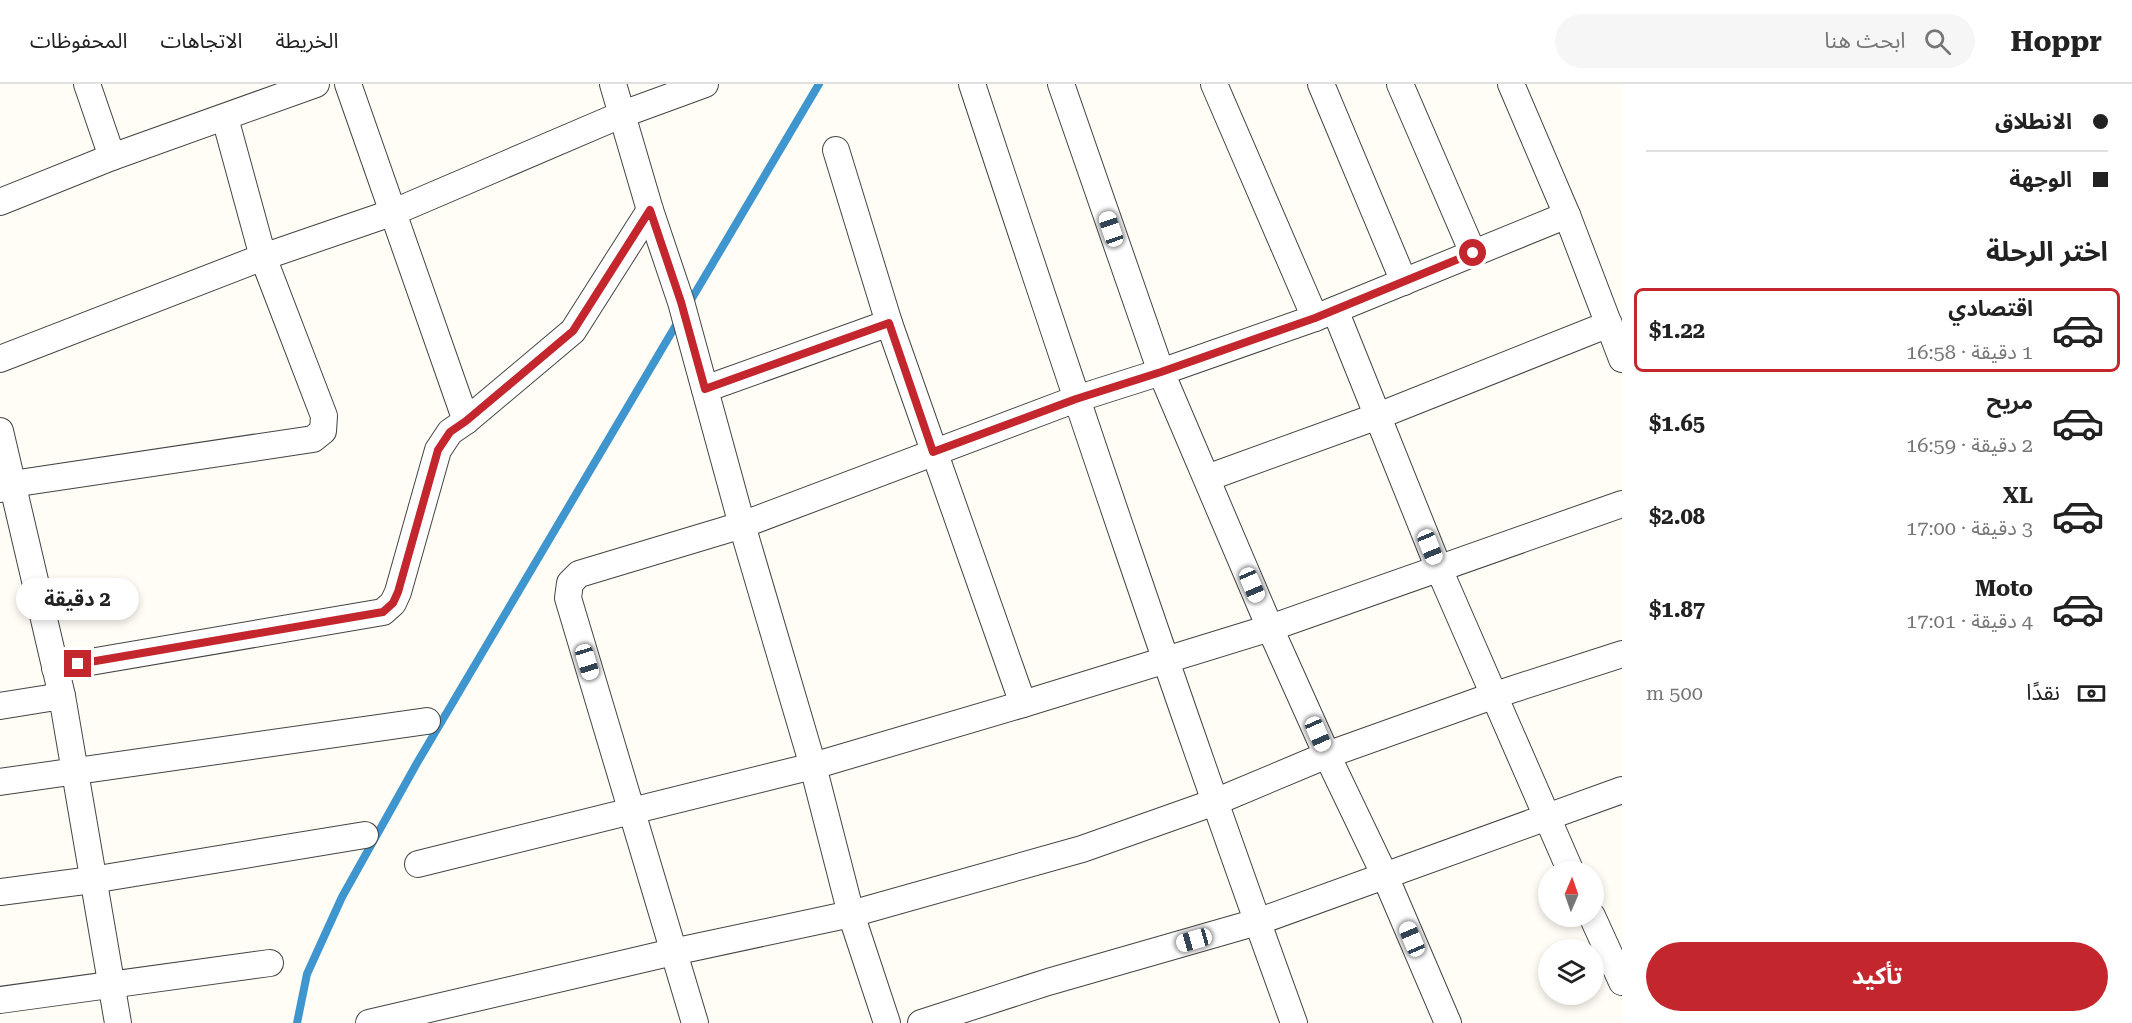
<!DOCTYPE html>
<html lang="ar">
<head>
<meta charset="utf-8">
<style>
	:root { --surface:#fff; --page:#f6f6f6; --text:#222; --muted:#767676; --line:#e0e0e0; --accent:#c4262e }
	body { margin:0; font-family:"Roboto Serif","Noto Sans Arabic",serif; background:var(--page); color:var(--text); direction:rtl; height:100vh; display:flex; flex-direction:column; font-size:22px; white-space:nowrap }
	* { box-sizing:border-box; margin:0 }
	p { font-size:20px; color:var(--muted) }
	.icon { flex:none; width:33px; height:33px; fill:none; stroke:currentColor; stroke-width:2; stroke-linecap:round; stroke-linejoin:round }
	.map { position:relative; flex:1; overflow:hidden; direction:ltr }
	.panel { display:flex; flex-direction:column; background:var(--surface); width:510px }
	.panel>* { flex:none }
	.top-card { display:grid; align-content:center; height:132px; padding:0 24px; background:var(--surface) }
	.needle { width:39px; rotate:2deg }
	.fabs { position:absolute; left:1538px; top:777px; display:grid; gap:12px }
	.fabs a { display:grid; place-items:center; width:66px; height:66px; border-radius:50%; background:var(--surface); box-shadow:0 3px 9px #0003; font-size:30px }
	.end { position:absolute; width:27px; height:27px; margin:-14px; border:8px solid #c4262e; background:#fff; box-shadow:0 0 0 3px #fff }
	.from { border-radius:50% }
	.bubble { position:absolute; height:42px; border-radius:21px; background:var(--surface); box-shadow:0 3px 9px #0003; font-size:20px; font-weight:700; line-height:42px; text-align:center; direction:rtl }
	.car { position:absolute; width:18px; height:36px; margin:-18px -9px; border-radius:8px; box-shadow:0 0 4px 2px #0007; background:linear-gradient(#fff 24%,#345 0 40%,#fff 0 76%,#345 0 86%,#fff 0) }
	.top-card b { display:flex; align-items:center; gap:21px; height:57px; font-size:22px }
	.top-card b+b { border-top:2px solid var(--line) }
	.top-card i { width:15px; height:15px; background:var(--text) }
	ul { padding:0; list-style:none }
	li { display:flex; align-items:center; gap:18px; height:84px; margin:0 12px 9px; padding:0 12px; border:3px solid transparent; border-radius:9px }
	li div { flex:1 }
	li b { display:block; font-size:22px }
	li em { font-style:normal; font-weight:700 }
	li.current { border-color:var(--accent) }
	li>.icon { width:54px; height:54px; stroke-width:1.5 }
	h2 { padding:0 24px; font-size:27px; line-height:72px }
	.pay { display:flex; align-items:center; gap:15px; height:66px; padding:0 24px; font-size:22px }
	.pay p { margin-inline-start:auto }
	.button { display:flex; gap:12px; margin-top:auto; padding:12px 24px }
	.button a { flex:1; height:69px; border-radius:36px; background:var(--accent); color:#fff; font-size:24px; font-weight:700; line-height:69px; text-align:center }
	header { display:flex; align-items:center; gap:36px; box-sizing:border-box; height:84px; padding:0 30px; background:var(--surface); border-bottom:2px solid var(--line) }
	header strong { font-size:28px }
	nav { display:flex; gap:33px; margin-inline-start:auto; font-size:21px }
	.search { width:420px; height:54px; background:var(--page); display:flex; align-items:center; gap:15px; box-sizing:border-box; padding:0 21px; border-radius:33px; color:var(--muted); font-size:22px }
	main { display:flex; flex:1; min-height:0 }
	.map>svg:first-child { display:block }
	.lines { fill:none; stroke-linecap:round; stroke-linejoin:round }
	.stream { stroke:#3f96cf; stroke-width:8 }
	.street-casing { stroke:#444; stroke-width:28 }
	.street { stroke:#fff; stroke-width:26 }
	.route { stroke:#c4262e; stroke-width:8 }
</style>
</head>
<body>
<header>
<strong>Hoppr</strong>
<div class="search"><svg class="icon" aria-label="search" viewBox="0 0 24 24"><circle cx="10" cy="10" r="6"/><path d="M15 15l6 6"/></svg>ابحث هنا</div>
<nav><a>الخريطة</a><a>الاتجاهات</a><a>المحفوظات</a></nav>
</header>
<main>
<section class="panel">
<div class="top-card">
<b><i class="from"></i>الانطلاق</b>
<b><i></i>الوجهة</b>
</div>
<h2>اختر الرحلة</h2>
<ul>
<li class="current"><svg class="icon" aria-label="car" viewBox="0 0 24 24"><path d="M5 17H2v-5l4-1 3-4h7l3 4 3 1v5h-3M9 17h6M6 11h13"/><circle cx="7" cy="17" r="2"/><circle cx="17" cy="17" r="2"/></svg><div><b>اقتصادي</b><p>1 دقيقة · 16:58</p></div><em>$1.22</em></li>
<li><svg class="icon" aria-label="car" viewBox="0 0 24 24"><path d="M5 17H2v-5l4-1 3-4h7l3 4 3 1v5h-3M9 17h6M6 11h13"/><circle cx="7" cy="17" r="2"/><circle cx="17" cy="17" r="2"/></svg><div><b>مريح</b><p>2 دقيقة · 16:59</p></div><em>$1.65</em></li>
<li><svg class="icon" aria-label="car" viewBox="0 0 24 24"><path d="M5 17H2v-5l4-1 3-4h7l3 4 3 1v5h-3M9 17h6M6 11h13"/><circle cx="7" cy="17" r="2"/><circle cx="17" cy="17" r="2"/></svg><div><b>XL</b><p>3 دقيقة · 17:00</p></div><em>$2.08</em></li>
<li><svg class="icon" aria-label="car" viewBox="0 0 24 24"><path d="M5 17H2v-5l4-1 3-4h7l3 4 3 1v5h-3M9 17h6M6 11h13"/><circle cx="7" cy="17" r="2"/><circle cx="17" cy="17" r="2"/></svg><div><b>Moto</b><p>4 دقيقة · 17:01</p></div><em>$1.87</em></li>
</ul>
<div class="pay"><svg class="icon" aria-label="cash" viewBox="0 0 24 24"><path d="M3 7h18v10H3z"/><circle cx="12" cy="12" r="2"/></svg>نقدًا<p>500 m</p></div>
<div class="button"><a>تأكيد</a></div>
</section>
<div class="map">
<svg width="1622" height="939" viewBox="0 0 1622 939">
	<rect width="100%" height="100%" fill="#fffdf5"/>
	<g class="lines">
		<!-- stream -->
		<g class="stream">
			<path d="M688 221 819 0"/>
			<path d="M297 939 307 890 342 813 417 679 679 236"/>
		</g>
		<defs>
			<g id="street">
				<path d="M87 0 112 73"/>
				<path d="M348 0 466 337"/>
				<path d="M613 0 650 126 681 218 742 441 813 682 851 830 887 939"/>
				<path d="M972 0C1076 314 1181 628 1294 939"/>
				<path d="M1061 0 1161 288 1270 544 1327 671 1385 792 1448 939"/>
				<path d="M1214 0 1315 234"/>
				<path d="M1321 0 1404 198"/>
				<path d="M1400 0 1473 169"/>
				<path d="M1511 0 1567 131 1622 275"/>
				<path d="M836 66 889 239 1023 620"/>
				<path d="M0 118 112 73 316 0"/>
				<path d="M1335 226 1439 485 1571 788"/>
				<path d="M0 275 263 173 394 128 623 30 705 0"/>
				<path d="M705 305 889 239"/>
				<path d="M0 347 62 612 118 939"/>
				<path d="M1207 394 1378 332 1609 240"/>
				<path d="M0 405 12 400 313 355 323 347 324 332 263 173 225 34"/>
				<path d="M55 584 383 528 393 519 398 508 438 366 450 348 466 337 573 247 650 126"/>
				<path d="M0 622 62 612"/>
				<path d="M0 698 427 637"/>
				<path d="M418 780 813 682 1023 620 1270 544 1622 420"/>
				<path d="M0 808 92 796 365 751"/>
				<path d="M1592 832 1622 898"/>
				<path d="M0 916 270 879"/>
				<path d="M369 939 673 868 851 830 1082 765 1215 718 1327 671 1495 611 1622 570"/>
				<path d="M695 939 568 514 570 499 579 490 742 441 1076 315 1161 288 1315 234 1567 131"/>
				<path d="M921 939 1048 898 1257 838 1622 706"/>
			</g>
		</defs>
		<!-- street casing -->
		<use href="#street" class="street-casing"/>
		<!-- street -->
		<use href="#street" class="street"/>
	</g>
	<g class="lines">
		<!-- route -->
		<path class="route" d="M78 580 383 528 393 519 398 508 438 366 450 348 466 337 573 247 650 126 681 218 705 305 889 239 933 368 1076 315 1161 288 1315 234 1473 169"/>
	</g>
</svg>
<div class="fabs">
<a><svg class="needle" viewBox="-14 -14 28 28"><path d="M0-13l5 13h-10z" fill="#e53935"/><path d="M0 13l5-13h-10z" fill="#767676"/></svg></a>
<a><svg class="icon" aria-label="layers" viewBox="0 0 24 24"><path d="M12 4l9 5-9 5-9-5zM3 14l9 5 9-5"/></svg></a>
</div>
<i class="end from" style="left:1473px;top:169px"></i>
<i class="end" style="left:78px;top:580px"></i>
<div class="bubble" style="left:16px;top:494px;width:123px">2 دقيقة</div>
<i class="car" style="left:1111px;top:145px;rotate:341deg"></i>
<i class="car" style="left:1430px;top:463px;rotate:158deg"></i>
<i class="car" style="left:1252px;top:501px;rotate:157deg"></i>
<i class="car" style="left:587px;top:578px;rotate:163deg"></i>
<i class="car" style="left:1318px;top:650px;rotate:156deg"></i>
<i class="car" style="left:1412px;top:855px;rotate:337deg"></i>
<i class="car" style="left:1194px;top:856px;rotate:254deg"></i>
</div>
</main>
</body>
</html>
